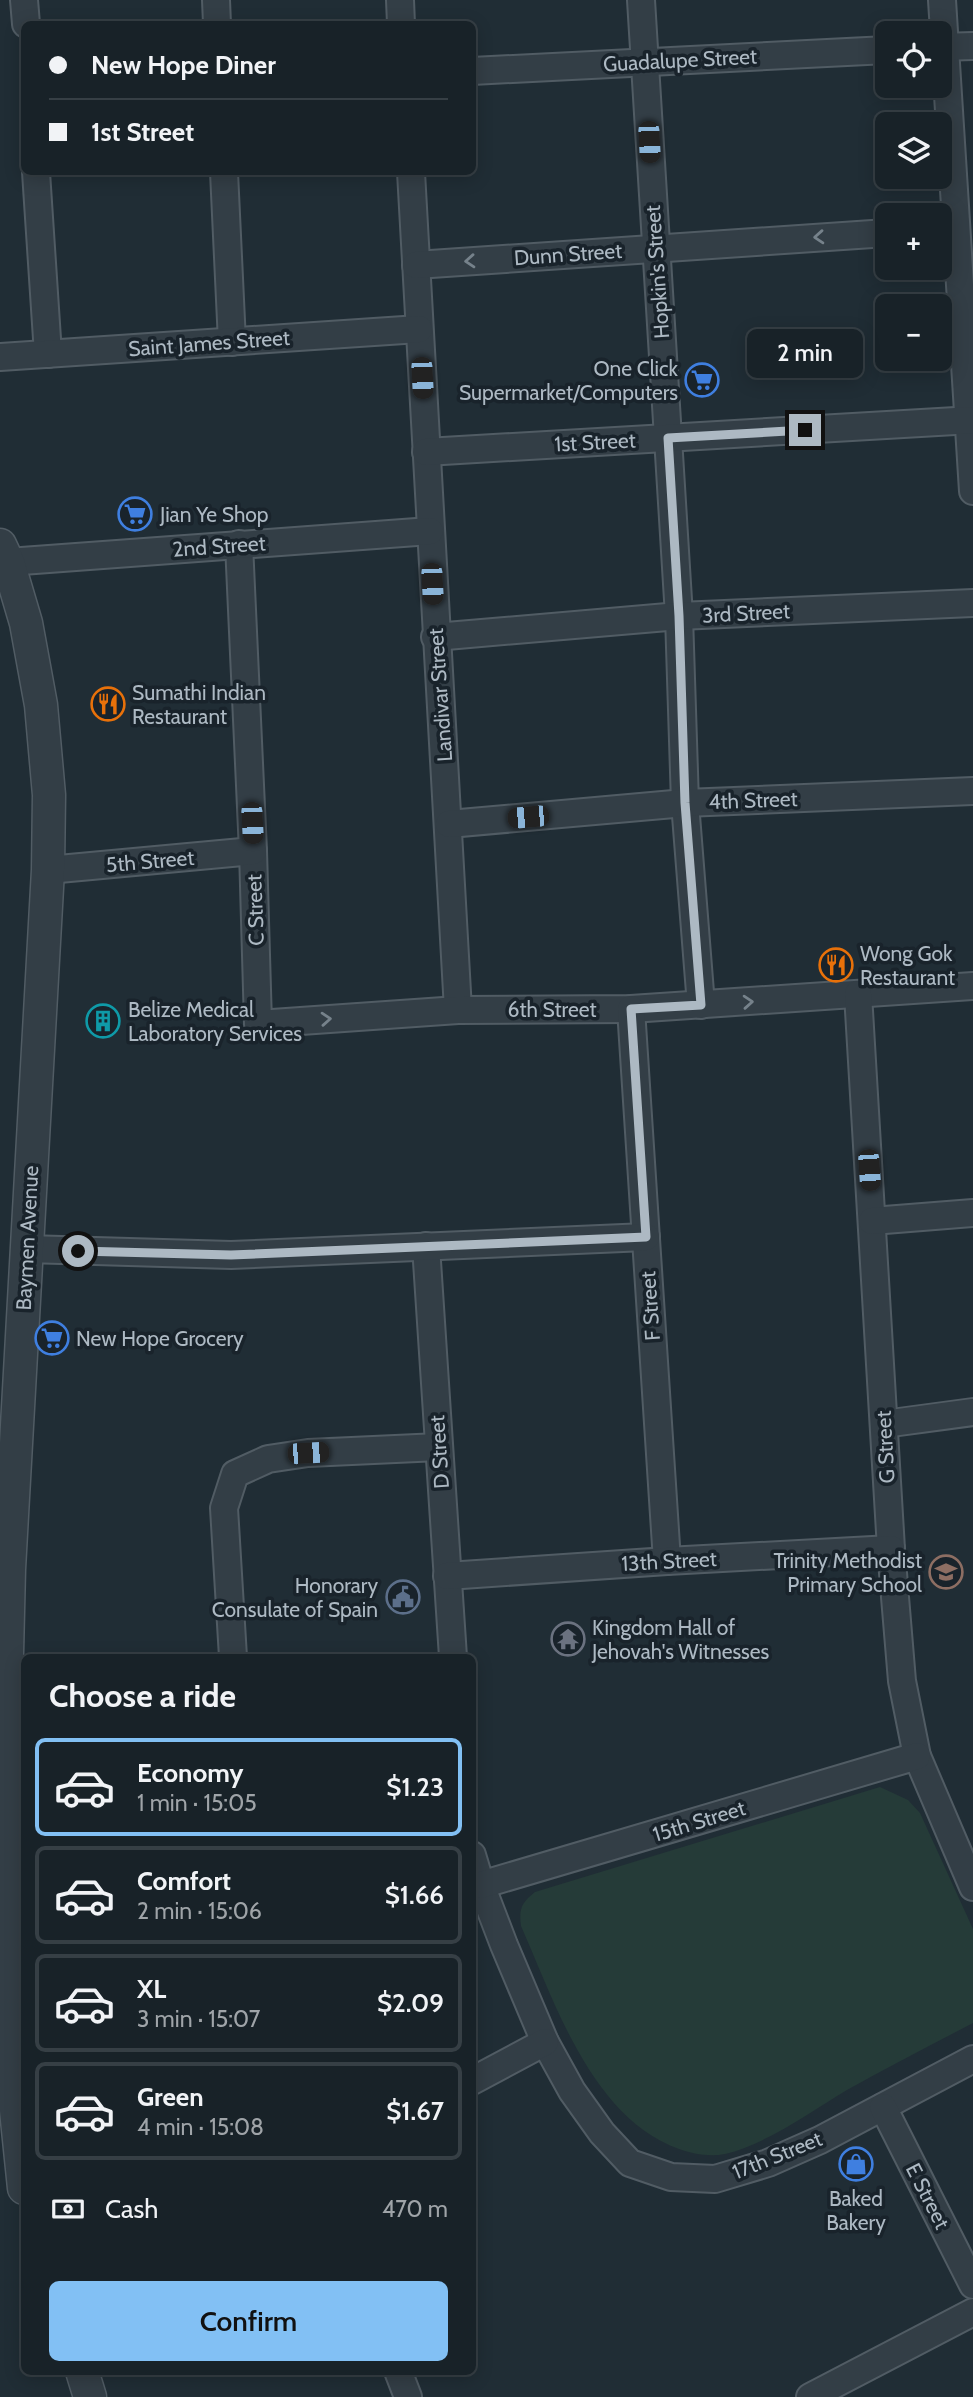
<!DOCTYPE html>
<html lang="en">
<head>
<meta charset="utf-8">
<style>
	:root { --surface:#182228; --page:#212a30; --text:#f1f3f6; --muted:#9fa4a8; --line:#363f45; --accent:#82c0f4 }
	body { margin:0; font-family:Cabin,sans-serif; background:var(--page); color:var(--text); height:100vh; display:flex; flex-direction:column; font-size:26px; white-space:nowrap }
	* { box-sizing:border-box; margin:0 }
	p { font-size:23px; color:var(--muted) }
	.icon { flex:none; width:38px; height:38px; fill:none; stroke:currentColor; stroke-width:2; stroke-linecap:round; stroke-linejoin:round }
	.map { position:relative; flex:1; overflow:hidden }
	.sheet { position:absolute; left:21px; top:1654px; width:455px; height:721px; display:flex; flex-direction:column; background:var(--surface); border-radius:10px; box-shadow:0 4px 18px #0003,0 0 0 2px var(--line) }
	.sheet>* { flex:none }
	.guide { position:absolute; left:21px; top:21px; width:455px; height:154px; border-radius:10px; box-shadow:0 4px 18px #0003,0 0 0 2px var(--line); display:grid; align-content:center; height:154px; padding:0 28px; background:var(--surface) }
	.tools { position:absolute; left:875px; top:21px; display:grid; gap:14px }
	.tools a { display:grid; place-items:center; width:77px; height:77px; border-radius:10px; background:var(--surface); box-shadow:0 4px 18px #0003,0 0 0 2px var(--line); font-size:35px }
	.end { position:absolute; width:32px; height:32px; margin:-16px; border:9px solid #adb9c3; background:#111; box-shadow:0 0 0 4px #111 }
	.from { border-radius:50% }
	.bubble { position:absolute; height:49px; border-radius:10px; background:var(--surface); box-shadow:0 4px 18px #0003,0 0 0 2px var(--line); font-size:23px; font-weight:600; line-height:49px; text-align:center }
	.car { position:absolute; width:21px; height:42px; margin:-21px -10px; border-radius:9px; box-shadow:0 0 5px 2px #0007; background:linear-gradient(#222 24%,#8ab4d8 0 40%,#222 0 76%,#8ab4d8 0 86%,#222 0) }
	.guide b { display:flex; align-items:center; gap:24px; height:66px; font-size:26px }
	.guide b+b { border-top:2px solid var(--line) }
	.guide i { width:18px; height:18px; background:var(--text) }
	ul { padding:0; list-style:none }
	li { display:flex; align-items:center; gap:21px; height:98px; margin:0 14px 10px; padding:0 14px; border:4px solid var(--line); border-radius:10px }
	li div { flex:1 }
	li b { display:block; font-size:26px }
	li em { font-style:normal; font-weight:600 }
	li.current { border-color:var(--accent) }
	li>.icon { width:63px; height:63px; stroke-width:1.5 }
	h2 { padding:0 28px; font-size:32px; line-height:84px }
	.pay { display:flex; align-items:center; gap:18px; height:77px; padding:0 28px; font-size:26px }
	.pay p { margin-inline-start:auto }
	.primary-button { display:flex; gap:14px; margin-top:auto; padding:14px 28px }
	.primary-button a { flex:1; height:80px; border-radius:10px; background:var(--accent); color:#111; font-size:28px; font-weight:600; line-height:80px; text-align:center }
	.map>svg:first-child { display:block }
	.green { fill:#253b38 }
	.lines { fill:none; stroke-linecap:round; stroke-linejoin:round }
	.minor-casing { stroke:#515c64; stroke-width:30 }
	.tertiary-casing { stroke:#515c64; stroke-width:35 }
	.minor { stroke:#333e46; stroke-width:26 }
	.tertiary { stroke:#333e46; stroke-width:32 }
	.oneway { stroke:#76828b }
	.route { stroke:#adb9c3; stroke-width:9 }
	.labels { text-anchor:middle; dominant-baseline:central; stroke-width:7; stroke-linejoin:round; paint-order:stroke }
	.street-label { font-size:21px; fill:#adb9c3; stroke:#19232b }
	.poi-label { font-size:21px; fill:#adb9c3; stroke:#19232b; text-anchor:start }
</style>
</head>
<body>
<div class="map">
<svg width="973" height="2397" viewBox="0 0 973 2397">
	<rect width="100%" height="100%" fill="#202d35"/>
	<!-- green -->
	<path class="green" d="M880 1787 908 1800 920 1813 973 1929V2023C931 2045 888 2067 847 2090 810 2112 767 2144 725 2154 709 2157 693 2154 679 2149 592 2118 555 2003 521 1926 519 1909 521 1903 535 1892Z"/>
	<g class="lines">
		<defs>
			<g id="minor">
				<path d="M24 0 26 24"/>
				<path d="M216 0 217 24"/>
				<path d="M400 0 401 24"/>
				<path d="M641 0 679 616 685 803 701 1005"/>
				<path d="M942 0 973 491"/>
				<path d="M940 47 973 46"/>
				<path d="M472 71 887 50"/>
				<path d="M36 172 48 354"/>
				<path d="M224 172 232 342"/>
				<path d="M411 172 458 1010"/>
				<path d="M416 265 887 233"/>
				<path d="M0 357 419 329"/>
				<path d="M426 452 973 420"/>
				<path d="M239 544 253 851 258 1024 458 1010 631 1009 973 986"/>
				<path d="M8 562 430 531"/>
				<path d="M435 637 679 616 973 603"/>
				<path d="M449 824 685 803 973 791"/>
				<path d="M48 870 253 851"/>
				<path d="M858 994 891 1549 902 1681 917 1756 973 1887"/>
				<path d="M631 1009 667 1561"/>
				<path d="M872 1221 973 1213"/>
				<path d="M426 1246 453 1657"/>
				<path d="M27 1249 231 1255 646 1237"/>
				<path d="M884 1424 973 1412"/>
				<path d="M447 1576 667 1561 891 1549"/>
				<path d="M233 1657 224 1508 235 1474 268 1459 308 1453 439 1447"/>
				<path d="M472 1855 481 1885 504 1945 545 2042 572 2091 602 2133 630 2163 671 2177 715 2179 768 2163 820 2140 973 2059"/>
				<path d="M481 1885 917 1756"/>
				<path d="M472 2081 545 2042"/>
				<path d="M883 2107 973 2285"/>
				<path d="M398 2371 408 2397"/>
				<path d="M810 2397 973 2312"/>
			</g>
			<g id="tertiary">
				<path d="M0 545 8 562 26 623 41 705 49 795 48 870 9 1569 5 1737 9 1960 16 2110 24 2188"/>
				<path d="M82 2371 90 2397"/>
			</g>
		</defs>
		<!-- minor casing -->
		<use href="#minor" class="minor-casing"/>
		<!-- tertiary casing -->
		<use href="#tertiary" class="tertiary-casing"/>
		<!-- minor -->
		<use href="#minor" class="minor"/>
		<!-- tertiary -->
		<use href="#tertiary" class="tertiary"/>
	</g>
	<!-- one-way arrows -->
	<defs><path id="oneway-chevron" d="M-2-3.5L2.5 0L-2 3.5" fill="none" stroke-width="1.6" stroke-linecap="round" stroke-linejoin="round" transform="scale(1.75)"/></defs>
	<g class="oneway">
		<use href="#oneway-chevron" transform="translate(819 237) rotate(176)"/>
		<use href="#oneway-chevron" transform="translate(470 261) rotate(176)"/>
		<use href="#oneway-chevron" transform="translate(748 1002) rotate(-4)"/>
		<use href="#oneway-chevron" transform="translate(326 1019) rotate(-4)"/>
	</g>
	<g class="lines">
		<!-- route -->
		<path class="route" d="M78 1251 231 1255 646 1237 631 1009 701 1005 685 803 679 616 668 438 805 430"/>
	</g>
	<!-- icons -->
	<defs>
		<symbol id="supermarket-ring" viewBox="-11 -11 22 22"><circle r="9.5" fill="#19232b" stroke="#3f7fe0" stroke-width="1.5"/><path d="M-6-5.5h2.5l.6 2H6L4.5 2H-2.5L-4.4-4H-6ZM-1.5 3.2a1.3 1.3 0 1 0 .1 0ZM3 3.2a1.3 1.3 0 1 0 .1 0Z" fill="#3f7fe0"/></symbol>
		<symbol id="restaurant-ring" viewBox="-11 -11 22 22"><circle r="9.5" fill="#19232b" stroke="#e8710a" stroke-width="1.5"/><path d="M-5-6h1v4h1v-4h1v4h1v-4h1v5L-1.5 .5V6h-2V.5L-5-1ZM5-6V6H3V1.5H1.5Q1.5-4 5-6Z" fill="#e8710a"/></symbol>
		<symbol id="building-ring" viewBox="-11 -11 22 22"><circle r="9.5" fill="#19232b" stroke="#0f9aa8" stroke-width="1.5"/><path d="M-4-6H4V6H1V3H-1V6H-4ZM-2.5-4.3h1.7v1.8h-1.7ZM.8-4.3h1.7v1.8H.8ZM-2.5-1h1.7V.8h-1.7ZM.8-1h1.7V.8H.8Z" fill="#0f9aa8"/></symbol>
		<symbol id="school-ring" viewBox="-11 -11 22 22"><circle r="9.5" fill="#19232b" stroke="#8d6e63" stroke-width="1.5"/><path d="M0-5L7-2L0 1L-7-2ZM-4 1L0 2.5L4 1V4Q0 6-4 4Z" fill="#8d6e63"/></symbol>
		<symbol id="civic-ring" viewBox="-11 -11 22 22"><circle r="9.5" fill="#19232b" stroke="#5c6f8a" stroke-width="1.5"/><path d="M-.6-6.5H3V-4.5H.6V-3L4-1V1h2V6H-6V1h2V-1L-.6-3ZM-1.2 2.5V6h2.4V2.5Z" fill="#5c6f8a"/></symbol>
		<symbol id="temple-ring" viewBox="-11 -11 22 22"><circle r="9.5" fill="#19232b" stroke="#6b7280" stroke-width="1.5"/><path d="M0-6L5-2H3V0L6.5 2.5H4V6H1.5V3h-3V6H-4V2.5H-6.5L-3 0V-2H-5Z" fill="#6b7280"/></symbol>
		<symbol id="shop-ring" viewBox="-11 -11 22 22"><circle r="9.5" fill="#19232b" stroke="#3f7fe0" stroke-width="1.5"/><path d="M-5-2.5h2.3a2.7 3.5 0 0 1 5.4 0H5L5.5 6h-11ZM-1.5-2.5h3a1.5 2.3 0 0 0-3 0Z" fill="#3f7fe0"/></symbol>
	</defs>
	<g fill-rule="evenodd">
		<use href="#supermarket-ring" x="683" y="361" width="38" height="38"/>
		<use href="#supermarket-ring" x="116" y="495" width="38" height="38"/>
		<use href="#restaurant-ring" x="89" y="685" width="38" height="38"/>
		<use href="#restaurant-ring" x="817" y="946" width="38" height="38"/>
		<use href="#building-ring" x="84" y="1002" width="38" height="38"/>
		<use href="#supermarket-ring" x="33" y="1319" width="38" height="38"/>
		<use href="#school-ring" x="927" y="1553" width="38" height="38"/>
		<use href="#civic-ring" x="384" y="1578" width="38" height="38"/>
		<use href="#temple-ring" x="549" y="1620" width="38" height="38"/>
		<use href="#shop-ring" x="837" y="2145" width="38" height="38"/>
	</g>
	<g class="labels">
		<!-- street labels -->
		<g class="street-label">
			<text transform="translate(680 60) rotate(-3)">Guadalupe Street</text>
			<text transform="translate(568 254) rotate(-4)">Dunn Street</text>
			<text transform="translate(657 272) rotate(-94)">Hopkin's Street</text>
			<text transform="translate(209 343) rotate(-4)">Saint James Street</text>
			<text transform="translate(595 442) rotate(-3)">1st Street</text>
			<text transform="translate(219 546) rotate(-4)">2nd Street</text>
			<text transform="translate(746 613) rotate(-3)">3rd Street</text>
			<text transform="translate(440 695) rotate(-94)">Landivar Street</text>
			<text transform="translate(753 800) rotate(-2)">4th Street</text>
			<text transform="translate(150 861) rotate(-5)">5th Street</text>
			<text transform="translate(255 910) rotate(-92)">C Street</text>
			<text x="552" y="1009">6th Street</text>
			<text transform="translate(27 1238) rotate(-87)">Baymen Avenue</text>
			<text transform="translate(650 1306) rotate(-94)">F Street</text>
			<text transform="translate(885 1447) rotate(-93)">G Street</text>
			<text transform="translate(439 1452) rotate(-94)">D Street</text>
			<text transform="translate(669 1561) rotate(-3)">13th Street</text>
			<text transform="translate(699 1821) rotate(-17)">15th Street</text>
			<text transform="translate(777 2155) rotate(-22)">17th Street</text>
			<text transform="translate(928 2196) rotate(63)">E Street</text>
		</g>
		<!-- poi labels -->
		<g class="poi-label">
			<text x="678" y="368" text-anchor="end">One Click<tspan x="678" dy="24">Supermarket/Computers</tspan></text>
			<text x="160" y="514">Jian Ye Shop</text>
			<text x="132" y="692">Sumathi Indian<tspan x="132" dy="24">Restaurant</tspan></text>
			<text x="860" y="953">Wong Gok<tspan x="860" dy="24">Restaurant</tspan></text>
			<text x="128" y="1009">Belize Medical<tspan x="128" dy="24">Laboratory Services</tspan></text>
			<text x="76" y="1338">New Hope Grocery</text>
			<text x="922" y="1560" text-anchor="end">Trinity Methodist<tspan x="922" dy="24">Primary School</tspan></text>
			<text x="378" y="1585" text-anchor="end">Honorary<tspan x="378" dy="24">Consulate of Spain</tspan></text>
			<text x="592" y="1627">Kingdom Hall of<tspan x="592" dy="24">Jehovah's Witnesses</tspan></text>
			<text x="856" y="2198" text-anchor="middle">Baked<tspan x="856" dy="24">Bakery</tspan></text>
		</g>
	</g>
</svg>
<div class="tools">
<a><svg class="icon" aria-label="locate" viewBox="0 0 24 24"><circle cx="12" cy="12" r="6"/><path d="M12 2v4M12 18v4M2 12h4M18 12h4"/></svg></a>
<a><svg class="icon" aria-label="layers" viewBox="0 0 24 24"><path d="M12 4l9 5-9 5-9-5zM3 14l9 5 9-5"/></svg></a>
<a>+</a>
<a>−</a>
</div>
<i class="end from" style="left:78px;top:1251px"></i>
<i class="end" style="left:805px;top:430px"></i>
<div class="bubble" style="left:747px;top:329px;width:116px">2 min</div>
<i class="car" style="left:649px;top:142px;rotate:177deg"></i>
<i class="car" style="left:422px;top:378px;rotate:177deg"></i>
<i class="car" style="left:432px;top:584px;rotate:177deg"></i>
<i class="car" style="left:528px;top:817px;rotate:265deg"></i>
<i class="car" style="left:252px;top:823px;rotate:177deg"></i>
<i class="car" style="left:869px;top:1170px;rotate:176deg"></i>
<i class="car" style="left:308px;top:1453px;rotate:87deg"></i>
<div class="guide">
<b><i class="from"></i>New Hope Diner</b>
<b><i></i>1st Street</b>
</div>
<section class="sheet">
<h2>Choose a ride</h2>
<ul>
<li class="current"><svg class="icon" aria-label="car" viewBox="0 0 24 24"><path d="M5 17H2v-5l4-1 3-4h7l3 4 3 1v5h-3M9 17h6M6 11h13"/><circle cx="7" cy="17" r="2"/><circle cx="17" cy="17" r="2"/></svg><div><b>Economy</b><p>1 min · 15:05</p></div><em>$1.23</em></li>
<li><svg class="icon" aria-label="car" viewBox="0 0 24 24"><path d="M5 17H2v-5l4-1 3-4h7l3 4 3 1v5h-3M9 17h6M6 11h13"/><circle cx="7" cy="17" r="2"/><circle cx="17" cy="17" r="2"/></svg><div><b>Comfort</b><p>2 min · 15:06</p></div><em>$1.66</em></li>
<li><svg class="icon" aria-label="car" viewBox="0 0 24 24"><path d="M5 17H2v-5l4-1 3-4h7l3 4 3 1v5h-3M9 17h6M6 11h13"/><circle cx="7" cy="17" r="2"/><circle cx="17" cy="17" r="2"/></svg><div><b>XL</b><p>3 min · 15:07</p></div><em>$2.09</em></li>
<li><svg class="icon" aria-label="car" viewBox="0 0 24 24"><path d="M5 17H2v-5l4-1 3-4h7l3 4 3 1v5h-3M9 17h6M6 11h13"/><circle cx="7" cy="17" r="2"/><circle cx="17" cy="17" r="2"/></svg><div><b>Green</b><p>4 min · 15:08</p></div><em>$1.67</em></li>
</ul>
<div class="pay"><svg class="icon" aria-label="cash" viewBox="0 0 24 24"><path d="M3 7h18v10H3z"/><circle cx="12" cy="12" r="2"/></svg>Cash<p>470 m</p></div>
<div class="primary-button"><a>Confirm</a></div>
</section>
</div>
</body>
</html>
